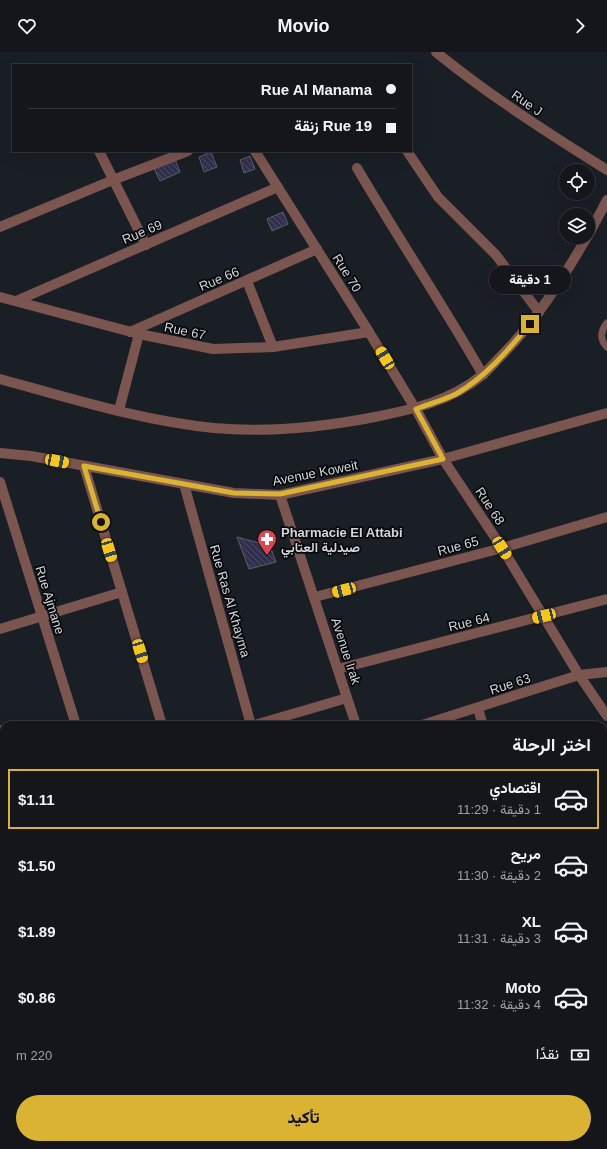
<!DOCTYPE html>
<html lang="ar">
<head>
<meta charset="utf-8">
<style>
	:root { --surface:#14161c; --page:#1d1f25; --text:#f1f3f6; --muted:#9d9fa3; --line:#33353b; --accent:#dab333 }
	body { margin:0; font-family:Arial,Vazirmatn,sans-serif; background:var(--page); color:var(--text); direction:rtl; height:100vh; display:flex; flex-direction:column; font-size:15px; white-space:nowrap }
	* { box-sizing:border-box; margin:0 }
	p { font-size:13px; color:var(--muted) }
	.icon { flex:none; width:22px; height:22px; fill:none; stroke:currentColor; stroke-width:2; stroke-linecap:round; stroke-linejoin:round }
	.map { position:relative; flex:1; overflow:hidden; direction:ltr }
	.drawer { position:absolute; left:0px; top:669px; width:607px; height:428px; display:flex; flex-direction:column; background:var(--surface); border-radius:12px 12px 0 0; box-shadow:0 4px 16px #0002,0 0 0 1px var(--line); direction:rtl }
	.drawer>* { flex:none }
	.top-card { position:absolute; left:12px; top:12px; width:400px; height:88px; border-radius:0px; box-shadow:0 4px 16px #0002,0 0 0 1px var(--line); direction:rtl; display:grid; align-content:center; height:88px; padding:0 16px; background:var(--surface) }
	.fabs { position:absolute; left:559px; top:112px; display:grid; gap:8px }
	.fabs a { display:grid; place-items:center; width:36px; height:36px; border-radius:50%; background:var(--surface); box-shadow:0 4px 16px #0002,0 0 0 1px var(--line); font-size:20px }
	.end { position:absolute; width:18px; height:18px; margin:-9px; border:5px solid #dab333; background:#111; box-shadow:0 0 0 2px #111 }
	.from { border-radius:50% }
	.bubble { position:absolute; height:28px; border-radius:14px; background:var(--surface); box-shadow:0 4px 16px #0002,0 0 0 1px var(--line); font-size:13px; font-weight:800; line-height:28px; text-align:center; direction:rtl }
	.car { position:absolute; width:12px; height:24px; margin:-12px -6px; border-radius:5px; box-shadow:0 0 3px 1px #0007; background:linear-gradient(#f5c518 24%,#345 0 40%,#f5c518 0 76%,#345 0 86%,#f5c518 0) }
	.top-card b { display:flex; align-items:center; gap:14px; height:38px; font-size:15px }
	.top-card b+b { border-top:1px solid var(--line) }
	.top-card i { width:10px; height:10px; background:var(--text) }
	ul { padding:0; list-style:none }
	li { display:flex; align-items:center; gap:12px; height:60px; margin:0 8px 6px; padding:0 8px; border:2px solid transparent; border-radius:0px }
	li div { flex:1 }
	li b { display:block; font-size:15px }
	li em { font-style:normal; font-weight:800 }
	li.active { border-color:var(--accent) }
	li>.icon { width:36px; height:36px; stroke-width:1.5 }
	h2 { padding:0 16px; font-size:18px; line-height:48px }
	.pay { display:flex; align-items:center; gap:10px; height:44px; padding:0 16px; font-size:15px }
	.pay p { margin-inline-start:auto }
	.button { display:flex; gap:8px; margin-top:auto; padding:8px 16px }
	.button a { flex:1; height:46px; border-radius:24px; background:var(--accent); color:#111; font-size:16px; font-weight:800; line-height:46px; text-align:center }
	header { display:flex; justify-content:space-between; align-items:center; height:52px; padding:0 16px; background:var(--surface); font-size:18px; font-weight:800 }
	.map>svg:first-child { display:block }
	.building { fill:url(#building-back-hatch); stroke:#5e5d67 }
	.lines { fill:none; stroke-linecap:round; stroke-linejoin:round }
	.service { stroke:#7b5550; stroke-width:7 }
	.minor { stroke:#7b5550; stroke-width:10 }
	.route { stroke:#dab333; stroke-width:5 }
	.labels { text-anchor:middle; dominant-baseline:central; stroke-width:3.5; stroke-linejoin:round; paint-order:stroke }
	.street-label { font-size:13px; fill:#d2d5da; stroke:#06080b }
	.poi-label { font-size:13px; font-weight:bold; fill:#d2d5da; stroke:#06080b; text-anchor:start }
</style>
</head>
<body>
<header><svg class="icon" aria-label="forward" viewBox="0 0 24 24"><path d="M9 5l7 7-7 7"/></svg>Movio<svg class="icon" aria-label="heart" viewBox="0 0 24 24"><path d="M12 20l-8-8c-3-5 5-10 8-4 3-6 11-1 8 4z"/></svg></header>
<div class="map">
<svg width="607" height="1097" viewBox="0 0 607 1097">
	<defs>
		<pattern id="building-back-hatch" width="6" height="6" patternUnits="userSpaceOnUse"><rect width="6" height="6" fill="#312f4e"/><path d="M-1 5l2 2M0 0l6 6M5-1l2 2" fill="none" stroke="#4e4c67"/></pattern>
	</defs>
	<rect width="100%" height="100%" fill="#1a1e25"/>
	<!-- building -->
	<g class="building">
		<path d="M211 100 217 115 204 120 199 105Z"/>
		<path d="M250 104 255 117 244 121 240 108Z"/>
		<path d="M174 105 180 120 160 129 153 114Z"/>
		<path d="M283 160 288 172 272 179 267 167Z"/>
		<path d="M237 485 270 494 276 510 249 517Z"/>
	</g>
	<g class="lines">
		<!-- service -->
		<path class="service" d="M607 271C601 278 599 287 607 295"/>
		<!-- minor -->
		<g class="minor">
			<path d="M436 0C490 44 548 81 607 118"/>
			<path d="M99 99 146 193"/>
			<path d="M255 99 369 280 418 361 443 407 502 496 579 623 607 664"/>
			<path d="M407 99 438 145 496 203 539 260"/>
			<path d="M357 116C398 186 443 253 483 323"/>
			<path d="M0 175 113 128 188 99"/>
			<path d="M588 184 607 148"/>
			<path d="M247 229 273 295"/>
			<path d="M0 245 139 282 213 297 273 295 369 280"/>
			<path d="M16 249 278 135"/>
			<path d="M130 280 317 197"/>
			<path d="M0 327C70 346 142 369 214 376 267 381 323 375 375 365 414 357 450 349 481 324 488 319 494 311 500 305 536 269 562 228 587 185"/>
			<path d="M119 358 139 282"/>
			<path d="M0 401 31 404 234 441 280 443 443 407 607 361"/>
			<path d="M84 414 162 673"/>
			<path d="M0 430 76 673"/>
			<path d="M184 432 251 673"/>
			<path d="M280 443 356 673"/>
			<path d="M315 545 502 496 607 465"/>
			<path d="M0 577 122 540"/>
			<path d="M338 617 607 547"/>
			<path d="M478 657 483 673"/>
			<path d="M255 673 347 646"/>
			<path d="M422 673 579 623 607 620"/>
			<path d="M0 678 4 689"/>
			<path d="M603 689 607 687"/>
			<path d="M603 729 607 726"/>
			<path d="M603 759 607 770"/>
			<path d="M0 807H4"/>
			<path d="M603 828 607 826"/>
			<path d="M603 918 607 929"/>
			<path d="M603 1036 607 1035"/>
			<path d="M84 1093 85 1097"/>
			<path d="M177 1093 178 1097"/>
			<path d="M264 1093 265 1097"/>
			<path d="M349 1093 350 1097"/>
			<path d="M455 1093V1097"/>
			<path d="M545 1093 546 1097"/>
			<path d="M589 1093 590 1097"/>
			<path d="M287 1097 293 1093"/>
		</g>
	</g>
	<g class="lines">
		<!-- route -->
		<path class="route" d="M101 470 84 414 234 441 280 442 443 407 416 357C429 352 444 348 456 342 486 325 508 298 530 272"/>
	</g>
	<!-- icons -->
	<defs>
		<symbol id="pharmacy-pin" viewBox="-11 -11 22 30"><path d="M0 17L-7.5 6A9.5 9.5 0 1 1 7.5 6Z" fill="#e0444e" stroke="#06080b"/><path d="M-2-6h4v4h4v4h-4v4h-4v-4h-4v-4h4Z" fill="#fff"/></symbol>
	</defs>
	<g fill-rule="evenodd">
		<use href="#pharmacy-pin" x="256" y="476" width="22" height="30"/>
	</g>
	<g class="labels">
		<!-- street labels -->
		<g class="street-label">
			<text transform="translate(527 51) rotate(35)">Rue J</text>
			<text transform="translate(142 180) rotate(-23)">Rue 69</text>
			<text transform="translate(347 221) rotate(58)">Rue 70</text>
			<text transform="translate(219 227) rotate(-23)">Rue 66</text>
			<text transform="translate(185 279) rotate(12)">Rue 67</text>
			<text transform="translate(315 421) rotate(-11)">Avenue Koweit</text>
			<text transform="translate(490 454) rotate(57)">Rue 68</text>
			<text transform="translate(458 494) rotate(-15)">Rue 65</text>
			<text transform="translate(50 548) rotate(73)">Rue Ajmane</text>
			<text transform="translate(230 549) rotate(74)">Rue Ras Al Khayma</text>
			<text transform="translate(469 570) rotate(-14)">Rue 64</text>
			<text transform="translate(346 599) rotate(72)">Avenue Irak</text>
			<text transform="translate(510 632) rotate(-18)">Rue 63</text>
		</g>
		<!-- poi labels -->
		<g class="poi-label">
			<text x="281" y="480">Pharmacie El Attabi<tspan x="281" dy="15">صيدلية العتابي</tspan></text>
		</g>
	</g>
</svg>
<div class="fabs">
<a><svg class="icon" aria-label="locate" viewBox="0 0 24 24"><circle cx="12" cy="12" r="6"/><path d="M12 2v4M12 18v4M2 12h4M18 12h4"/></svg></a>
<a><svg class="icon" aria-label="layers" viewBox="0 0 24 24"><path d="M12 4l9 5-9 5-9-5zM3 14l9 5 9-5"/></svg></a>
</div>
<i class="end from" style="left:101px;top:470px"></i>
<i class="end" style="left:530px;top:272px"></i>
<div class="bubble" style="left:489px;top:214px;width:82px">1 دقيقة</div>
<i class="car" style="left:385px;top:306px;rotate:329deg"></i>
<i class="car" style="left:57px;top:409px;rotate:101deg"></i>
<i class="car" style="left:502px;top:496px;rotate:148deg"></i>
<i class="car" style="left:109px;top:498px;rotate:163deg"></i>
<i class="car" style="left:344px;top:538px;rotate:255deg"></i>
<i class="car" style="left:544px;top:564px;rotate:256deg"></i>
<i class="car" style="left:140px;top:599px;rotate:163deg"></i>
<div class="top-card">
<b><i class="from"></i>Rue Al Manama</b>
<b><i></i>Rue 19 زنقة</b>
</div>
<section class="drawer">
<h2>اختر الرحلة</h2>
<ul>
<li class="active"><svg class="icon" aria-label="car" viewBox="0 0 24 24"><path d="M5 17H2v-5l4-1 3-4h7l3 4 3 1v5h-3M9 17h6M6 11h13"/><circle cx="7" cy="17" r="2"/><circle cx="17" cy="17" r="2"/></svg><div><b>اقتصادي</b><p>1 دقيقة · 11:29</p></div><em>$1.11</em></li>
<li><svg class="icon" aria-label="car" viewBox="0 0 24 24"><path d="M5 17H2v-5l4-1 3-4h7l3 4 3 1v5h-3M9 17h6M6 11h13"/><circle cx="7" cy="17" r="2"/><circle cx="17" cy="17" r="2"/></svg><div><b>مريح</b><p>2 دقيقة · 11:30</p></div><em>$1.50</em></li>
<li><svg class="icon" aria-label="car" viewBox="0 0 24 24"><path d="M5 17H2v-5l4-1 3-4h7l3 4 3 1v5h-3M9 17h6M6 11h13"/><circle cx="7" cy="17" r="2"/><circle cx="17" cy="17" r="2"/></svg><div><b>XL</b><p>3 دقيقة · 11:31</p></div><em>$1.89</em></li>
<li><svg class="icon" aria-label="car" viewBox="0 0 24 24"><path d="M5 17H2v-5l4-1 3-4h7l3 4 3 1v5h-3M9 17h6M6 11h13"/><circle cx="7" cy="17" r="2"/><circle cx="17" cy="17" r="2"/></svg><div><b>Moto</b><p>4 دقيقة · 11:32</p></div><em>$0.86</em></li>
</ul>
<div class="pay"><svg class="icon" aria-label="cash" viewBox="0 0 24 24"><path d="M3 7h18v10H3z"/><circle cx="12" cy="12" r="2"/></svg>نقدًا<p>220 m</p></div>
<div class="button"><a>تأكيد</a></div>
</section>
</div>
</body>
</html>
